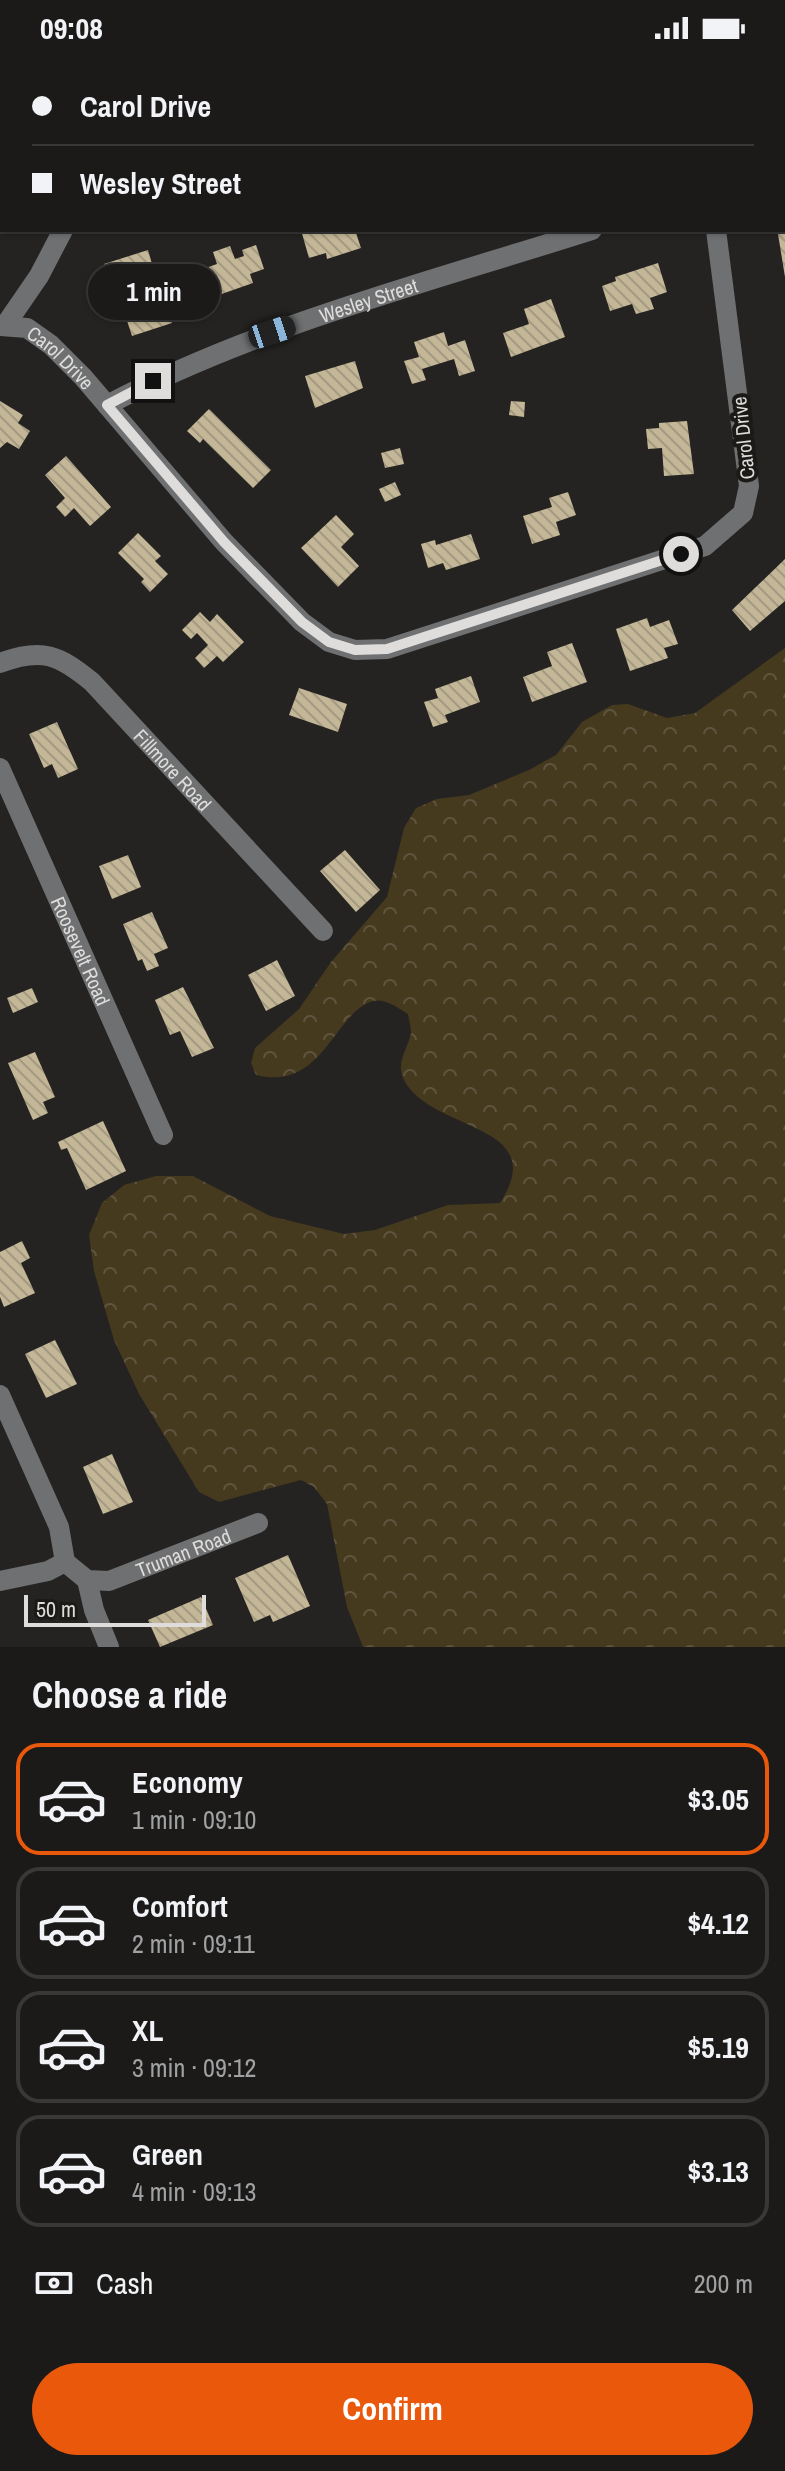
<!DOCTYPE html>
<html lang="en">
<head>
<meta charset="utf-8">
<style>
	:root { --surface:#1b1a19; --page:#282726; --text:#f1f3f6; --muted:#a0a1a2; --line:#393838; --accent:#ea580c }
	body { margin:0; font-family:"Archivo Narrow",sans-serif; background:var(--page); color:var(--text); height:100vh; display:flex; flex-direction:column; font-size:30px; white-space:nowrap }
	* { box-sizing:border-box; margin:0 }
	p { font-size:26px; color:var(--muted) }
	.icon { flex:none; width:44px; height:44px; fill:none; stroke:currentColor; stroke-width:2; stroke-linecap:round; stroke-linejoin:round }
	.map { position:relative; height:1591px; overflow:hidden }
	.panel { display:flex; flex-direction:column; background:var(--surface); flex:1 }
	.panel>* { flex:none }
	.hud { position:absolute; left:0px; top:0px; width:786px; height:176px; box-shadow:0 2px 6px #0004,0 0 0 2px var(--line); display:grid; align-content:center; height:176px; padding:0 32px; background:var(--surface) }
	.scale { position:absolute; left:24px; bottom:20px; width:182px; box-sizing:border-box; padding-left:8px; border:4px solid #dedddb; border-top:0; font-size:22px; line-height:28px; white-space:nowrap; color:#dedddb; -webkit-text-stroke:6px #1b1a17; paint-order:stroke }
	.end { position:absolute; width:36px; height:36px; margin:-18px; border:10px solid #dedddb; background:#111; box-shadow:0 0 0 4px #111 }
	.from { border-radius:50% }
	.bubble { position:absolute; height:56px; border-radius:28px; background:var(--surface); box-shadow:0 2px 6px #0004,0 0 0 2px var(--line); font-size:26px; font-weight:700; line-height:56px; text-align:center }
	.car { position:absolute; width:24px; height:48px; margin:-24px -12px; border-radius:10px; box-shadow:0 0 6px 2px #0007; background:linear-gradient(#222 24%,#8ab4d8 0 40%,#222 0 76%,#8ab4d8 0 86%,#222 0) }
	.hud b { display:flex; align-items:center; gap:28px; height:76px; font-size:30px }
	.hud b+b { border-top:2px solid var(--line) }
	.hud i { width:20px; height:20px; background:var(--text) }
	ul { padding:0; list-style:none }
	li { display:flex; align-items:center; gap:24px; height:112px; margin:0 16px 12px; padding:0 16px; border:4px solid var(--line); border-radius:24px }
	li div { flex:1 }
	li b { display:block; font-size:30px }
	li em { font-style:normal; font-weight:700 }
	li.current { border-color:var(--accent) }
	li>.icon { width:72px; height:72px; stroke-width:1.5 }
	h2 { padding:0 32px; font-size:36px; line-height:96px }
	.pay { display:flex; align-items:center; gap:20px; height:88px; padding:0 32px; font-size:30px }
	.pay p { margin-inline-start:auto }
	.button { display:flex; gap:16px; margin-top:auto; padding:16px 32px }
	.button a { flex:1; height:92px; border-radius:48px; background:var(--accent); color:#fff; font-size:32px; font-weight:700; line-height:92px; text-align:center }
	.status { display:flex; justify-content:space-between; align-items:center; height:56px; padding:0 40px; background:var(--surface); direction:ltr }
	.status svg { height:22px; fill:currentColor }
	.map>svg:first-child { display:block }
	.forest { fill:url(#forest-crowns) }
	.building { fill:url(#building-back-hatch) }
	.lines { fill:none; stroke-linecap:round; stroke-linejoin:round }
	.minor { stroke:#6f7071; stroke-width:20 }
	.route { stroke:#dedddb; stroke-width:10 }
	.labels { text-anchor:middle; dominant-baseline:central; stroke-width:8; stroke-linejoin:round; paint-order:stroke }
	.street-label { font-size:20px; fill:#dedddb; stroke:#1b1a17 }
</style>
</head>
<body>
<div class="status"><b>09:08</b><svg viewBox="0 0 49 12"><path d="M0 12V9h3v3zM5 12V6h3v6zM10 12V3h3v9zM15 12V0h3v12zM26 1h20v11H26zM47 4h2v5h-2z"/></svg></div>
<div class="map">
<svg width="785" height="1591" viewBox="0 0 785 1591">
	<defs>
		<pattern id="forest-crowns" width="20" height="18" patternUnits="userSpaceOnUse" patternTransform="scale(2)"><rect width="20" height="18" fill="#45391e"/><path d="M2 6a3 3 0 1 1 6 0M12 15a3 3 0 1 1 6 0" fill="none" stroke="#5f553e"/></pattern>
		<pattern id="building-back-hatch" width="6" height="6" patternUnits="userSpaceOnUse" patternTransform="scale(2)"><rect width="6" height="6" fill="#c4b797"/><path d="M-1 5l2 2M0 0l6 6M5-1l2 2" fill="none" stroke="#a49a82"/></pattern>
	</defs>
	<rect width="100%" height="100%" fill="#242321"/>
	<!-- forest -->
	<path class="forest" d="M785 592V1591H363L347 1551 327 1448 314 1431 301 1424 219 1446 199 1436 139 1338 114 1284 94 1215 89 1179 102 1147 124 1129 156 1120H193L270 1160 344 1178 375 1174 448 1149 500 1147C552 1066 432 1077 404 1024 395 1007 408 993 411 977 411 971 409 964 408 958 398 952 386 942 373 945 334 956 323 1036 256 1019L251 1007 255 992 299 953 331 906 387 841 404 772 416 752 437 743 469 739 529 714 556 699 582 666 612 649 628 648 667 662 695 657Z"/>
	<!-- building -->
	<g class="building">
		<path d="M301 174H355L361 192 327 203 326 197 309 202Z"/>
		<path d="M771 174H785V221L778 178H772Z"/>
		<path d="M256 189 264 213 250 218 253 227 216 240 212 229 200 233 194 216 217 208 213 196 230 190 235 203 244 200 242 194Z"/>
		<path d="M148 194 152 208 141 211 152 245 164 241 172 267 132 280 113 222 109 223 104 208Z"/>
		<path d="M658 207 667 236 650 242 654 253 636 258 632 248 610 255 602 230 616 225 615 221Z"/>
		<path d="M551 243 565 281 511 301 503 277 529 268 524 253Z"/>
		<path d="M444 276 448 290 465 284 475 315 459 320 454 303 422 313 426 324 412 328 404 305 419 301 414 286Z"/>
		<path d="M355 305 363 332 315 352 305 320Z"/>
		<path d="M0 345 23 359 18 367 30 375 19 393 7 386 0 392Z"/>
		<path d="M511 345 525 346 524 361 509 359Z"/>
		<path d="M209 353 271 414 253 432 203 383 200 387 187 375Z"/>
		<path d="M687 365 694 418 664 420 662 392 648 393 646 373 659 372V367Z"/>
		<path d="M400 392 404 408 385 412 381 397Z"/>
		<path d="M66 400 111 451 90 470 74 452 65 461 56 451 65 442 45 419Z"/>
		<path d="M395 426 401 439 385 446 379 433Z"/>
		<path d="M568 436 576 459 556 466 560 479 532 488 523 460 552 451 549 442Z"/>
		<path d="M336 459 354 478 341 491 359 510 338 531 301 492Z"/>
		<path d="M138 477 161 500 155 505 168 518 150 536 141 526 144 523 118 497Z"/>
		<path d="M471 478 480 503 446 514 443 507 428 512 421 488 435 484 436 489Z"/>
		<path d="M785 503V545L750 575 732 554Z"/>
		<path d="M200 556 210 566 217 558 244 586 223 606 217 600 204 612 195 602 208 589 197 577 191 583 182 574Z"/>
		<path d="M647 562 650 571 669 564 678 588 664 592 668 602 630 615 616 573Z"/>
		<path d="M572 587 587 626 532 646 523 621 552 610 547 596Z"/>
		<path d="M471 620 480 646 445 659 448 666 433 671 424 646 438 642 435 633Z"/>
		<path d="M299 632 347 648 338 676 289 659Z"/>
		<path d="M57 666 78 713 58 722 52 708 44 712 29 678Z"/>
		<path d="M345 794 380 834 356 856 320 815Z"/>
		<path d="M128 799 141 831 112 843 99 810Z"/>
		<path d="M152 856 168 892 154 898 159 910 147 915 142 903 138 905 123 868Z"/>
		<path d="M277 904 295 940 266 955 248 919Z"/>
		<path d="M183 931 214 992 192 1001 180 975 170 979 155 944Z"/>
		<path d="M32 932 38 946 13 957 7 942Z"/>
		<path d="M35 996 55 1041 43 1046 48 1057 33 1064 8 1007Z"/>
		<path d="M103 1065 126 1115 86 1134 67 1092 61 1094 58 1086Z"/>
		<path d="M22 1185 30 1202 21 1207 35 1237 4 1251 0 1241V1196Z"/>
		<path d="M55 1284 77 1328 46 1342 25 1298Z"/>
		<path d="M112 1398 133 1446 103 1458 83 1411Z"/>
		<path d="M288 1499 310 1550 273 1566 270 1559 254 1566 235 1522Z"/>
		<path d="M201 1541 213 1569 160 1591 148 1564Z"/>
	</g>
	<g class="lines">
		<!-- minor -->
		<g class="minor">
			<path d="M696 0V2"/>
			<path d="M157 2 158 0"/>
			<path d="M6 268 39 220 63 174"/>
			<path id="s1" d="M0 270 27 272 51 289 83 321 224 486 302 566 329 586 355 594 387 593 705 490 743 457 749 430 716 174"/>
			<path id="s2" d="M107 349C259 269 429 226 592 174"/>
			<path id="s3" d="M0 607C42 591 59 599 92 626L323 875"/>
			<path id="s4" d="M0 712 163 1079"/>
			<path d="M0 1339 59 1471 65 1506"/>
			<path id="s5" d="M65 1506 87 1524 109 1525 258 1467"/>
			<path d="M87 1524 94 1554 109 1591"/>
			<path d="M0 1525 48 1515 65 1506"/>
		</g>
	</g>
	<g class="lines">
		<!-- route -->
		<path class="route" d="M153 325 107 349 224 486 302 566 329 586 355 594 387 593 681 498"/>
	</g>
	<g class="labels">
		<!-- street labels -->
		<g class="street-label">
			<text stroke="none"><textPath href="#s2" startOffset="282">Wesley Street</textPath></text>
			<text stroke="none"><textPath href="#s1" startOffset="72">Carol Drive</textPath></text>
			<text transform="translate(743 382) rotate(-96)">Carol Drive</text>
			<text stroke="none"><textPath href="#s3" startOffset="220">Fillmore Road</textPath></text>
			<text stroke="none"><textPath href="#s4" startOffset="200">Roosevelt Road</textPath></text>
			<text stroke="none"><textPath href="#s5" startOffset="130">Truman Road</textPath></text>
		</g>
	</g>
</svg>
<div class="scale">50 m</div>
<i class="end from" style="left:681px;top:498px"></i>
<i class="end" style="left:153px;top:325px"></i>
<div class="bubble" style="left:88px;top:208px;width:132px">1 min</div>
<i class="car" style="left:272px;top:276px;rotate:72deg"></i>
<div class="hud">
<b><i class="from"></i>Carol Drive</b>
<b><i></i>Wesley Street</b>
</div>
</div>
<section class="panel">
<h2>Choose a ride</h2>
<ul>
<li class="current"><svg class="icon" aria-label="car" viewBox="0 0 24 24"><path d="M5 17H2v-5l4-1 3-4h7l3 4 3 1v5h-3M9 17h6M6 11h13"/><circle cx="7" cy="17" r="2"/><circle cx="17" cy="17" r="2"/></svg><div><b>Economy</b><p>1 min · 09:10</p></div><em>$3.05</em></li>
<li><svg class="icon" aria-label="car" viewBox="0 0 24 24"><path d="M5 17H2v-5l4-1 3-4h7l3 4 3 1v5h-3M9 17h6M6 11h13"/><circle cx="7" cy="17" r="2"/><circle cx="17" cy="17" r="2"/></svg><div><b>Comfort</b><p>2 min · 09:11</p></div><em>$4.12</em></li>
<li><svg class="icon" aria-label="car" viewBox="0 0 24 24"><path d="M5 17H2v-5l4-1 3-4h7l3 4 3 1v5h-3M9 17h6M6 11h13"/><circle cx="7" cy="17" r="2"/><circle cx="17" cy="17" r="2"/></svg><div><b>XL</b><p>3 min · 09:12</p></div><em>$5.19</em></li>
<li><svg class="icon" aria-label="car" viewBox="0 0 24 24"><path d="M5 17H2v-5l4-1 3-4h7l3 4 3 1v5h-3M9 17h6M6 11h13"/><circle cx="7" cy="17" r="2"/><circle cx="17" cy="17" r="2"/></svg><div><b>Green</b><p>4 min · 09:13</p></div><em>$3.13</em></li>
</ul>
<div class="pay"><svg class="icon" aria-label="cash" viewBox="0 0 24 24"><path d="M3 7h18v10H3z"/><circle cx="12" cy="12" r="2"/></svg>Cash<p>200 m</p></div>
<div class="button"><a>Confirm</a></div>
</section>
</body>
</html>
